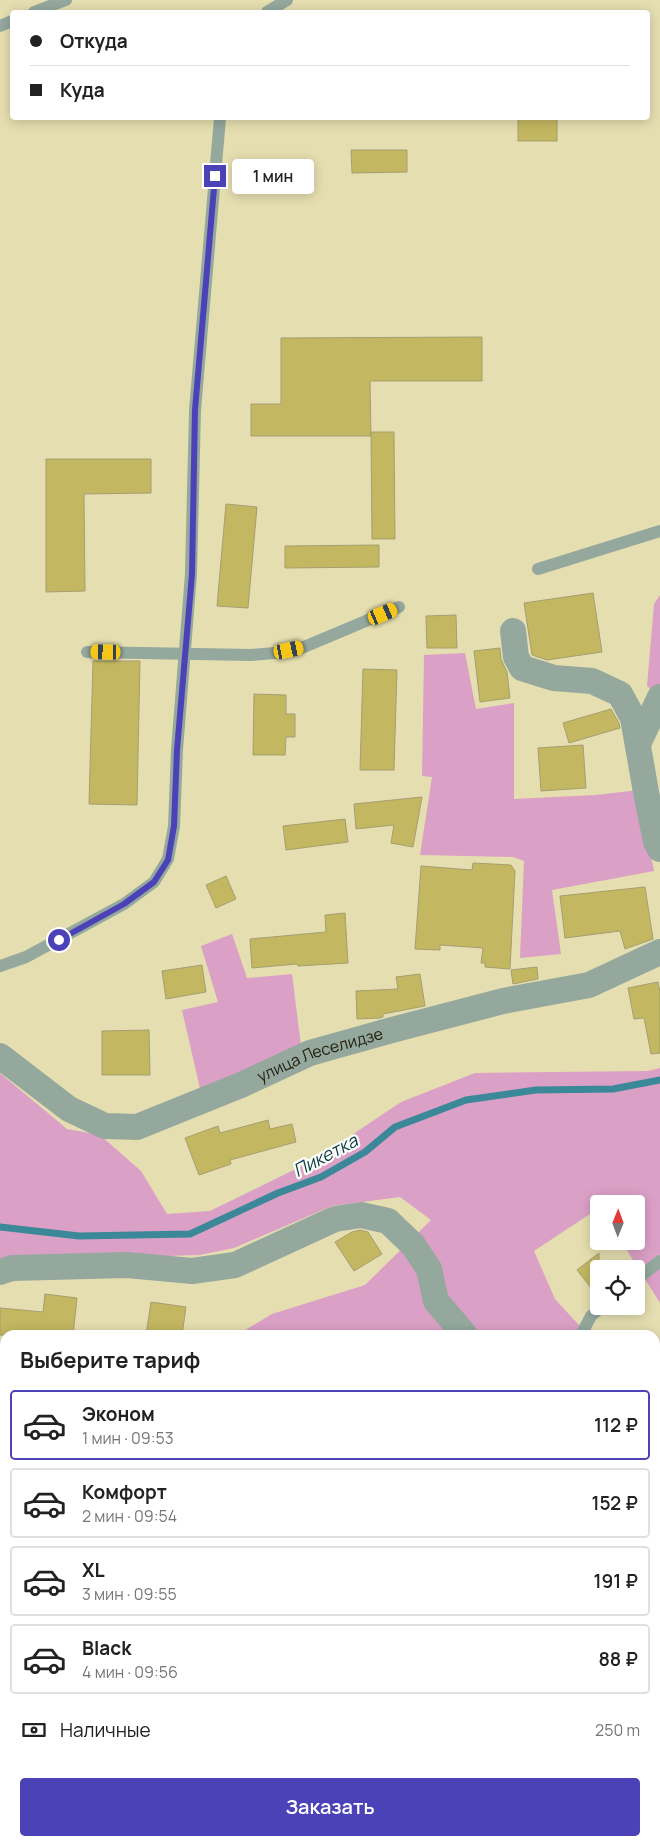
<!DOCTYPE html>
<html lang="ru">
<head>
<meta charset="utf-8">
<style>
	:root { --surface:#fff; --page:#f6f6f6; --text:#222; --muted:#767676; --line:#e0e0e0; --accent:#4c42b8 }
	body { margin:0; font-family:Manrope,sans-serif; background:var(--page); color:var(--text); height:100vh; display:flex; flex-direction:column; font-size:19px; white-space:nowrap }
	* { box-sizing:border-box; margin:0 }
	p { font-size:16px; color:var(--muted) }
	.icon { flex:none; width:28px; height:28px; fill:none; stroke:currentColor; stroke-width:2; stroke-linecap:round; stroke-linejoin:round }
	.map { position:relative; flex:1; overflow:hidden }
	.panel { position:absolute; left:0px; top:1330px; width:660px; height:516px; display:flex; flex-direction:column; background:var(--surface); border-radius:15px 15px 0 0; box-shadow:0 2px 12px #0003 }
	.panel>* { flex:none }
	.banner { position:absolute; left:10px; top:10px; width:640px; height:110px; border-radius:5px; box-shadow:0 2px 12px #0003; display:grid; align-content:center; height:110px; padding:0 20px; background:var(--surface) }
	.needle { width:32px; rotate:1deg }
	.buttons { position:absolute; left:590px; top:1195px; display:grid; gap:10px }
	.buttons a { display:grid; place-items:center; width:55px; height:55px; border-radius:5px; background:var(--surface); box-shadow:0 2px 12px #0003; font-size:25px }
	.end { position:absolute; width:22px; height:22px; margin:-11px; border:6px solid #4c42b8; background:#fff; box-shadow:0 0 0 2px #fff }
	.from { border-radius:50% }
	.bubble { position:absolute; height:35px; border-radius:5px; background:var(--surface); box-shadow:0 2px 12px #0003; font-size:16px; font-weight:600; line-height:35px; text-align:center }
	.car { position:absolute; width:15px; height:30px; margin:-15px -8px; border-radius:6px; box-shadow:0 0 4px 1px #0007; background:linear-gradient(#f5c518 24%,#345 0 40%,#f5c518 0 76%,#345 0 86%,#f5c518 0) }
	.banner b { display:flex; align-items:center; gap:18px; height:48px; font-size:19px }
	.banner b+b { border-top:1px solid var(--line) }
	.banner i { width:12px; height:12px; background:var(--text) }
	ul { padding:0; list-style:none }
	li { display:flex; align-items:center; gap:15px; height:70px; margin:0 10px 8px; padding:0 10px; border:2px solid var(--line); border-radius:5px }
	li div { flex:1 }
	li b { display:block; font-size:19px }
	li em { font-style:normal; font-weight:600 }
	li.current { border-color:var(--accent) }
	li>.icon { width:45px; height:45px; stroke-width:1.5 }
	h2 { padding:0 20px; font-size:22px; line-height:60px }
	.pay { display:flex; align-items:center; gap:12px; height:55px; padding:0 20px; font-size:19px }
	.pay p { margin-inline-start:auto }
	.button { display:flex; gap:10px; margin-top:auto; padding:10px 20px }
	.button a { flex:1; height:58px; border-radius:5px; background:var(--accent); color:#fff; font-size:20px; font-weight:600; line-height:58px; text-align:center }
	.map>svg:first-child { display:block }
	.green { fill:#dba0c6 }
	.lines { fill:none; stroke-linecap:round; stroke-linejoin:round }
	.stream { stroke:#3b8899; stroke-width:7 }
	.building { fill:#c4b761; stroke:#a59e71 }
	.lane { stroke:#94a89d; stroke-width:12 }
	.street { stroke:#94a89d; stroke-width:26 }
	.route { stroke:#4c42b8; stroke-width:6 }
	.labels { text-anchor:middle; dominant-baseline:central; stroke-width:4.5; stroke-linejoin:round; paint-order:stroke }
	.street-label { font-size:16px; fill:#211f0d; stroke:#fefef9 }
	.water-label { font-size:18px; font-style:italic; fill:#073a48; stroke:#fefef9 }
</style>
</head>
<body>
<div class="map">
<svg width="660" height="1846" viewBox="0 0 660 1846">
	<rect width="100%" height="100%" fill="#e5deb0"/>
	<!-- green -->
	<g class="green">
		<path d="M660 595V697L647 686 654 604Z"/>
		<path d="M465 653 476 709 514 703V799L596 795 639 790 654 871 552 890 561 954 520 958 524 861 513 857 420 855 432 777 422 776 424 655Z"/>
		<path d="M232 934 247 978 292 974 301 1046 201 1093 182 1010 218 1002 201 946Z"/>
		<path d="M660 1068V1303L621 1241H636V1204H599V1208L534 1251 555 1299 588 1335H237L272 1314 365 1285 431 1220 400 1197 332 1206 234 1248 200 1255 0 1261V1073L67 1129 100 1135 141 1171 167 1214 210 1211 316 1159 401 1102 475 1073 648 1071Z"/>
		<path d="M655 1409 660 1414V1846H0V1455L5 1454V1841H655Z"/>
	</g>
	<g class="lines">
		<!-- stream -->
		<path class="stream" d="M0 1227 79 1236 190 1234 278 1193 321 1177 365 1152 395 1127 466 1100 536 1090 613 1089 660 1080"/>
	</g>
	<!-- building -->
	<g class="building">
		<rect x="518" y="119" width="39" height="22"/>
		<path d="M351 150H407V172L352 173Z"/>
		<path d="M482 337V381H370L371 436H251V404H281V338Z"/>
		<path d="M371 432H394L395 539H372Z"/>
		<path d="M46 459H151V493L84 494 85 591 46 592Z"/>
		<path d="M226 504 257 507 248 608 217 606Z"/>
		<path d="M379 545V567L285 568V546Z"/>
		<path d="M593 593 602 652 547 660 532 655 524 603Z"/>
		<path d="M456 615 457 648H427L426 616Z"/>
		<path d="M500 648 501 659 507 672 510 698 480 702 474 651Z"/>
		<path d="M93 661H140L137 805 89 804Z"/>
		<path d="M363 669 397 670 394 770H360Z"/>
		<path d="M254 694 286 695V714H295V737H286L285 755H253Z"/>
		<path d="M611 709 619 723 620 728 569 743 563 723Z"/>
		<path d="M583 745 586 788 541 791 538 748Z"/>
		<path d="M422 797 413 847 391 843 394 825 356 829 354 804Z"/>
		<path d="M345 819 348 842 286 850 283 826Z"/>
		<path d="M473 863 511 865 515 871 510 969 485 967V963H481L483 948 440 945V950L415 949 421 866 472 870Z"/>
		<path d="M226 876 236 899 216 908 206 885Z"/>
		<path d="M645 887 653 939 625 949 620 931 565 938 560 896Z"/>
		<path d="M345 913 348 963 298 966 297 964 252 968 250 939 326 932 325 915Z"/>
		<path d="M202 965 206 992 166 999 162 971Z"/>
		<path d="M537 967 538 979 513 984 511 970Z"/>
		<path d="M420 974 425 1006 383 1014V1017L380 1018 357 1019 356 991 398 989 396 977Z"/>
		<path d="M658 982 660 992V1053L651 1054 644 1018 634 1019 628 988Z"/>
		<path d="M149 1030 150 1075H102V1031Z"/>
		<path d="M268 1120 270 1129 292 1124 296 1142 230 1160 231 1164 199 1175 185 1138 218 1126 220 1133Z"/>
		<path d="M360 1230 368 1232 382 1254 354 1271 335 1242 352 1232Z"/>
		<path d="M599 1253V1298L577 1270Z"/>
		<path d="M45 1294 77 1298 73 1335H0V1308L43 1312Z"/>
		<path d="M151 1302 186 1307 182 1335H146Z"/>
	</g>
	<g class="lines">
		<!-- lane -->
		<g class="lane">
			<path d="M34 12 66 0"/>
			<path d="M267 12 287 0"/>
			<path d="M0 26 12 21"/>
			<path d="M538 569 660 531"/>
			<path d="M87 652 251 655 275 653 304 647 399 607"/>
			<path d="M0 966 26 957 124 904 154 882 168 859 174 826 177 750 191 574 195 410 220 118"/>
			<path d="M636 1280 660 1261"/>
			<path d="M581 1335 591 1316 603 1306"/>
		</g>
		<!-- street -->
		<g class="street">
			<path d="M513 631 516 657 522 668 554 678 592 681 620 694 633 718 646 792 656 842 660 849"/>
			<path d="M638 744 660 697"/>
			<path id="s1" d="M0 1056 69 1109 105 1126 137 1127 241 1085 310 1053 392 1030 503 1001 589 985 660 952"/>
			<path d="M0 1272 12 1268 127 1265 192 1271 235 1265 335 1219 361 1215 388 1221 413 1245 429 1269 436 1301 465 1335"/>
			<path d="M655 1558 660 1566"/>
			<path d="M655 1710 660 1708"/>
			<path d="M551 1841 552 1846"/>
		</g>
	</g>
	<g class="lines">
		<!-- route -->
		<path class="route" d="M59 940 124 904 154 882 168 860 174 826 177 750 192 574 195 410 215 176"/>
	</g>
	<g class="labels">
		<!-- street labels -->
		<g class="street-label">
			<text stroke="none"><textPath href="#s1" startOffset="356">улица Леселидзе</textPath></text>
		</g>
		<!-- water labels -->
		<g class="water-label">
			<text transform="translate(325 1155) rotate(-28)">Пикетка</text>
		</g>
	</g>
</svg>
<div class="buttons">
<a><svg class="needle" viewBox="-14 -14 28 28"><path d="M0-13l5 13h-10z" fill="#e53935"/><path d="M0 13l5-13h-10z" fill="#767676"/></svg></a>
<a><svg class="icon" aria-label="locate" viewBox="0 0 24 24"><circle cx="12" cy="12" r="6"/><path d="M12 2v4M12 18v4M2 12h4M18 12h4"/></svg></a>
</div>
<i class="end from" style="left:59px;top:940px"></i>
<i class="end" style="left:215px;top:176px"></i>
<div class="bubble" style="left:232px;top:159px;width:82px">1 мин</div>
<i class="car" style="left:383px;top:614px;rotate:67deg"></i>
<i class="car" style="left:289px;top:650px;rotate:78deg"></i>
<i class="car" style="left:106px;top:652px;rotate:271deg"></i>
<div class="banner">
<b><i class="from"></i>Откуда</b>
<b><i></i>Куда</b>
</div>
<section class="panel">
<h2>Выберите тариф</h2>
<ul>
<li class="current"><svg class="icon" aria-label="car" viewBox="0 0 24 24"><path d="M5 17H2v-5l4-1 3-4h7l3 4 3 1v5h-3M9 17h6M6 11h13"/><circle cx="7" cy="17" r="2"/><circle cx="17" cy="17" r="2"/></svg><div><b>Эконом</b><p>1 мин · 09:53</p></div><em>112 ₽</em></li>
<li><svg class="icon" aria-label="car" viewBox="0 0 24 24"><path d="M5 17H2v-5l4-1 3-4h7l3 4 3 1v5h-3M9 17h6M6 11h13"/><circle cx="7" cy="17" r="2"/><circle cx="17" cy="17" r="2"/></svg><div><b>Комфорт</b><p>2 мин · 09:54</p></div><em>152 ₽</em></li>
<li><svg class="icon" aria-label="car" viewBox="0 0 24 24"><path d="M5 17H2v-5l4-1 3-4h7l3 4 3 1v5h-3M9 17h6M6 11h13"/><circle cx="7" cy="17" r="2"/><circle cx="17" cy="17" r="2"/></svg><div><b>XL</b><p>3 мин · 09:55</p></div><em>191 ₽</em></li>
<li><svg class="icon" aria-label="car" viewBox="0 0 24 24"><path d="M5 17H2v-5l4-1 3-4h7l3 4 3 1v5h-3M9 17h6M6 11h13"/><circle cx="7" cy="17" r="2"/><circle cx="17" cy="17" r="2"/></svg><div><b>Black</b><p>4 мин · 09:56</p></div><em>88 ₽</em></li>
</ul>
<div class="pay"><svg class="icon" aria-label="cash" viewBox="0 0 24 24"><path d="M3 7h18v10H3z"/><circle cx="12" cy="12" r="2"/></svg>Наличные<p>250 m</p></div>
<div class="button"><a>Заказать</a></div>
</section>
</div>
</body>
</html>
